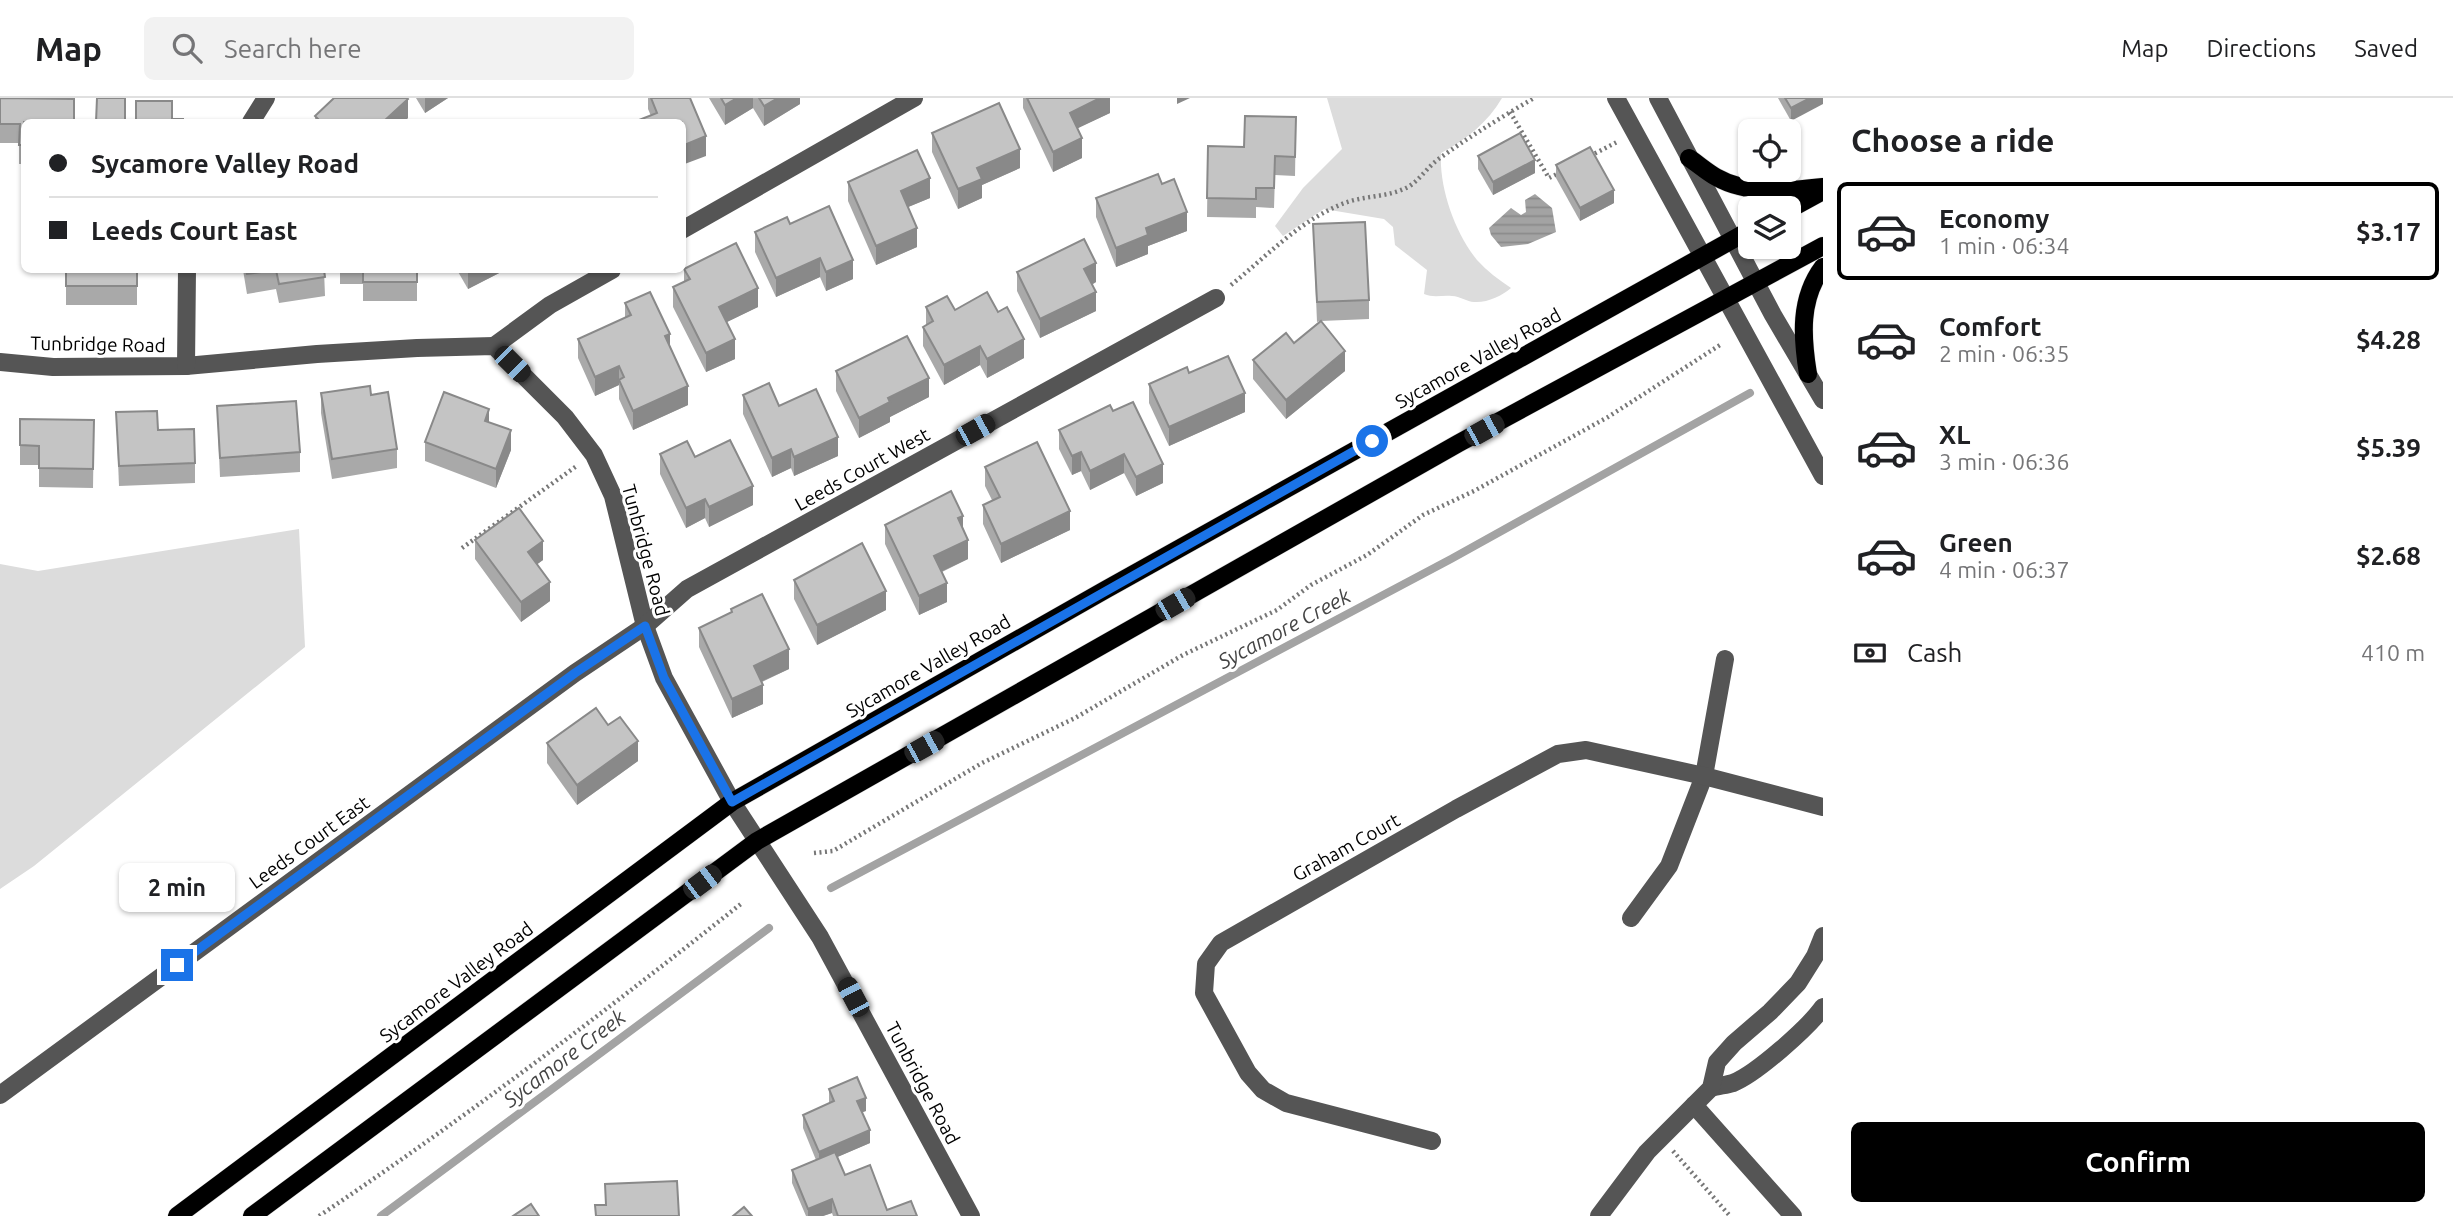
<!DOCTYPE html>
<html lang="en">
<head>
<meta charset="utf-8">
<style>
	:root { --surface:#fff; --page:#f2f2f2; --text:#202124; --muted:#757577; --line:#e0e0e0; --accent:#000 }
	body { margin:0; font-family:Ubuntu,sans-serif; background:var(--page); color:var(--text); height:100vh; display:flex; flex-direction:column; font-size:26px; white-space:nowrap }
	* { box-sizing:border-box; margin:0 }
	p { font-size:23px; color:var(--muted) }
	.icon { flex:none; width:38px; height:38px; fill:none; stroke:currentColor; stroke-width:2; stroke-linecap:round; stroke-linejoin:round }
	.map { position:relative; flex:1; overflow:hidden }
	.details { display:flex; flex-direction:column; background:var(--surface); width:630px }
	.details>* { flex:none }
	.banner { position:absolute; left:21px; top:21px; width:665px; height:154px; border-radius:10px; box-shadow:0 2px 5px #0004; display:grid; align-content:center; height:154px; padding:0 28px; background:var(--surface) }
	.fabs { position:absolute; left:1738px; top:21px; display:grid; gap:14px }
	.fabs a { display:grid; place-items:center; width:63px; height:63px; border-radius:10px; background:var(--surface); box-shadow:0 2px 5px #0004; font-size:35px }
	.end { position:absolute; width:32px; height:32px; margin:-16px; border:9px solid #1a73e8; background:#fff; box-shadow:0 0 0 4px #fff }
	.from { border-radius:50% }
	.bubble { position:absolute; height:49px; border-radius:10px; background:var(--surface); box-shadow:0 2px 5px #0004; font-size:23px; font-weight:700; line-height:49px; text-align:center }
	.car { position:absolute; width:21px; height:42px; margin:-21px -10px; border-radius:9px; box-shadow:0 0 5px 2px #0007; background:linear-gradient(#222 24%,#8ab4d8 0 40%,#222 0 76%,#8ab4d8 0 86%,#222 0) }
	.banner b { display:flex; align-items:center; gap:24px; height:66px; font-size:26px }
	.banner b+b { border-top:2px solid var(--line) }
	.banner i { width:18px; height:18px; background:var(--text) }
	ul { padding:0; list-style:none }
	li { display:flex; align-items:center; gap:21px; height:98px; margin:0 14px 10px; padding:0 14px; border:4px solid transparent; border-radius:10px }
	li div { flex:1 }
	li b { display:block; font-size:26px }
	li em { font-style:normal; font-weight:700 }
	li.current { border-color:var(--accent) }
	li>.icon { width:63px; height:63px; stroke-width:1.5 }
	h2 { padding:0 28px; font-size:32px; line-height:84px }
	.pay { display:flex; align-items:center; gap:18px; height:77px; padding:0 28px; font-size:26px }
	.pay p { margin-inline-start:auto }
	.button { display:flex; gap:14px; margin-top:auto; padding:14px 28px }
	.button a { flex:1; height:80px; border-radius:10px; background:var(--accent); color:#fff; font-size:28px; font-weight:700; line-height:80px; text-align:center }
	header { display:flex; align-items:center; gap:42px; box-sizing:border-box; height:98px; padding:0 35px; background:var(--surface); border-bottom:2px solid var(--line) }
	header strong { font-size:33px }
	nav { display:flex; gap:38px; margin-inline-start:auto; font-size:24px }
	.search { width:490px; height:63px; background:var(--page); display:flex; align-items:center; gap:18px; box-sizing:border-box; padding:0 24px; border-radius:10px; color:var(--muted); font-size:26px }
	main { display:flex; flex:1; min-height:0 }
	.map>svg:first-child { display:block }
	.grass { fill:#dcdcdc }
	.water { fill:url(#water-rules) }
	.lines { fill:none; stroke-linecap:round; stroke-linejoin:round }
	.stream { stroke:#a3a3a3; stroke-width:8 }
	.major-casing { stroke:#dbdbdb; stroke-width:19 }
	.path { stroke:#777; stroke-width:4.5; stroke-dasharray:2 3.5; stroke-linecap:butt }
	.minor { stroke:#555; stroke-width:18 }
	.major { stroke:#000; stroke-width:18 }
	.wall { fill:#a9a9a9 }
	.shaded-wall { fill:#898989 }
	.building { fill:#c4c4c4; stroke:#898989; stroke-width:2 }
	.route { stroke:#1a73e8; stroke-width:9 }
	.labels { text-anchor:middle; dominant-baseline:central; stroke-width:6; stroke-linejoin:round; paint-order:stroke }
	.street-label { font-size:19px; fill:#000; stroke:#fff }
	.water-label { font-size:21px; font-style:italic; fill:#444; stroke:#fff }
</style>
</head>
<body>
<header>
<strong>Map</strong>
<div class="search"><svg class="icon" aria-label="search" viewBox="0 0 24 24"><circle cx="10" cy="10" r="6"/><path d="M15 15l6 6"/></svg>Search here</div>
<nav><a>Map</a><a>Directions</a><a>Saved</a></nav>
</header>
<main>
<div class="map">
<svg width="1823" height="1118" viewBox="0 0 1823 1118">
	<defs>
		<pattern id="water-rules" width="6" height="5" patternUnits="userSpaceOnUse" patternTransform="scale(1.75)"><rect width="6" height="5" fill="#a3a3a3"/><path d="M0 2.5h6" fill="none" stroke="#8b8b8b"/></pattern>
	</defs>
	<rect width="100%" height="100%" fill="#fff"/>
	<!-- grass -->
	<g class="grass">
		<path d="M1327 0H1502C1488 24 1466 42 1441 55 1439 90 1455 135 1477 162 1487 173 1499 182 1511 190 1502 198 1487 205 1474 204 1467 204 1460 198 1452 198 1442 197 1433 200 1424 196L1427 172 1395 147 1393 129 1384 121 1324 111 1283 138 1275 128 1303 90 1342 51Z"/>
		<path d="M299 431 305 549 34 768 0 791V466L38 473Z"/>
	</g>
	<!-- water -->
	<path class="water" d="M1535 96 1552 110 1556 134 1528 146 1501 149 1491 137 1489 130 1511 110 1521 117 1526 114 1525 102Z"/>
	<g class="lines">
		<!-- stream -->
		<g class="stream">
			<path d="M831 790 1451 461 1750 295"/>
			<path d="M381 1118 769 830"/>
		</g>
		<defs>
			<g id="major">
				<path d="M1689 60C1698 66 1707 74 1716 79 1747 97 1789 93 1823 89"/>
				<path d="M1788 112 1823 93"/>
				<path d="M1808 276C1802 239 1799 201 1823 169"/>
				<path d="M177 1118 732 704 1105 492 1750 132"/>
				<path d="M252 1118 757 743 1459 345 1823 148"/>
			</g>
		</defs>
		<!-- major casing -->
		<use href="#major" class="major-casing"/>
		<!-- path -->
		<g class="path">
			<path d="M1510 14 1549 80 1561 74"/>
			<path d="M1590 58 1617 44"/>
			<path d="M1231 187C1267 158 1298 124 1342 106 1364 97 1387 100 1408 89 1421 81 1428 68 1440 60 1470 38 1502 19 1534 0"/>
			<path d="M462 450 578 367"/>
			<path d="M814 755 833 753 982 665 1075 620 1183 557 1277 512 1311 487 1367 457 1423 417 1474 393 1608 319 1720 247"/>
			<path d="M1673 1053 1730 1118"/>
			<path d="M319 1118C465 1020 605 914 742 805"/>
		</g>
		<!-- minor -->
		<g class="minor">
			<path d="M1616 0 1823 378"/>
			<path d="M1658 0 1773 217 1823 302"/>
			<path d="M251 24 266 0"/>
			<path d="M682 132 914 0"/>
			<path d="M494 248 550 207 612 172"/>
			<path d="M0 264 53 269 186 268 317 256 417 250 494 248 565 319 594 357 613 398 645 528 664 580 732 704 820 839 971 1118"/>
			<path d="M186 268 187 172"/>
			<path d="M1631 820 1669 768 1704 678 1725 561"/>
			<path d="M1711 990C1718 988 1726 987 1733 985 1756 976 1809 929 1823 909"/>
			<path d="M0 997 575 575 645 528 687 491 1216 200"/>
			<path d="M1694 1007 1793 1118"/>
			<path d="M1432 1043 1286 1005 1263 992 1248 975 1204 895 1206 866 1221 845 1456 711 1558 656 1586 652 1704 678 1823 709"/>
			<path d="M1599 1118 1647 1054 1711 990 1717 964 1734 945 1770 914 1798 885 1815 858 1823 838"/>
		</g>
		<!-- major -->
		<use href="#major" class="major"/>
	</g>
	<!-- wall -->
	<g class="wall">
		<path d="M0 0 24 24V66H19V45H0Z"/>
		<path d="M416 0H448L425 15Z"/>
		<path d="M648 0H690L706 58 651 18 648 11Z"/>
		<path d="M709 0H800V6L764 28 753 10 725 27Z"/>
		<path d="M1023 0H1110V15L1077 30 1082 60 1053 74 1023 10Z"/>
		<path d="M1778 0H1823L1791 23Z"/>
		<path d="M315 18 408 20 403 24H315Z"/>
		<path d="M1296 19 1295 78 1275 77 1274 110 1256 109V120L1207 119 1208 48 1244 49Z"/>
		<path d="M932 35 1020 70 982 87V100L958 111 932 54Z"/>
		<path d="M1478 58 1535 75 1493 97 1478 71Z"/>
		<path d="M1556 67 1614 105 1580 123 1556 80Z"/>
		<path d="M848 84 930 100 908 109 917 149 876 167 848 103Z"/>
		<path d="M1162 86 1187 133 1148 148V156L1116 169 1096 119V100Z"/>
		<path d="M790 126 853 181 826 193 820 179 776 199 755 154V134Z"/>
		<path d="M1313 126 1369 202V221L1321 223 1345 273 1286 321 1253 281V262L1294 245 1320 223 1317 224Z"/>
		<path d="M684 171 758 209 726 224 735 261 706 274 673 209V189L684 184Z"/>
		<rect x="66" y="172" width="71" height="35"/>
		<path d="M243 172H324L325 198 279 205 276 191 247 196Z"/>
		<path d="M340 172H417V203H363V186H340Z"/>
		<path d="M457 172H505L468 191Z"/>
		<path d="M1017 174 1096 184 1092 187 1096 213 1040 240 1017 193Z"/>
		<path d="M625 205 670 250 688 307 633 332 619 301V287L595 298 578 260V241L625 220Z"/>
		<path d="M926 209 998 214 1024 260 987 280 980 267 944 287 923 248V229L926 227Z"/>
		<path d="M836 273 929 299 890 319V324L859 340 836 293Z"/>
		<path d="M1189 275 1245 314 1169 348 1149 305V286Z"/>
		<path d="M321 295 371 297 397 351V370L332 381 321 315Z"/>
		<path d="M743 297 779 308 838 358 794 378 791 370 772 379 743 316Z"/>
		<path d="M217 308 300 354V374L220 379Z"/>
		<path d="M1113 313 1163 385 1136 398 1124 375 1090 392 1081 373 1072 377 1059 351V332Z"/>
		<path d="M116 314 158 332 195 365V385L119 388Z"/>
		<path d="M20 321 94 322 93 390 39 389V367H20Z"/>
		<path d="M489 324 511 352 496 390 425 363V344Z"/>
		<path d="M660 356 695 359 753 407 709 429 705 420 686 430 660 376Z"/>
		<path d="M985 369 1070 432 1001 465 983 426V407L992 402 985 388Z"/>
		<path d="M885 427 963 431 968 461 942 474 947 504 919 517 885 446Z"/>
		<path d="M475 442 543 462 537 466 550 503 521 524 475 461Z"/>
		<path d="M794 482 886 512 817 547 794 501Z"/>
		<path d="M731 511 789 571 762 584 763 606 732 620 699 549V530L731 515Z"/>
		<path d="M608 627 638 663 577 707 547 665V645Z"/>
		<path d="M829 991 866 1013 862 1014 870 1045 837 1059 845 1077 887 1112 917 1118H833L832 1115 823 1118H806L792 1085V1072L816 1062 803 1030V1017L829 1005Z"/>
	</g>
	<!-- shaded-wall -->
	<g class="shaded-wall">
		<path d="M425 0H448L425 15Z"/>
		<path d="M737 0H753V10L725 27V7Z"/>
		<path d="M778 0H800V6L764 28V8Z"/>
		<path d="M1100 0H1110V15L1070 34V15Z"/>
		<path d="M1177 0H1190L1177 6Z"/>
		<path d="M1810 0H1823V6L1791 23V10Z"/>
		<path d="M408 1V20L403 24H383Z"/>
		<path d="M706 38V58L682 67V48Z"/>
		<path d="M1082 40V60L1053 74V54Z"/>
		<path d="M1020 51V70L982 87V100L958 111V91L977 70Z"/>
		<path d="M1535 62V75L1493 97V84Z"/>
		<path d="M930 80V100L901 112V93Z"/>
		<path d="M1614 92V105L1580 123V110Z"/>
		<path d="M1187 114V133L1148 148V156L1116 169V150L1146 130Z"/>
		<path d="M917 130V149L876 167V148Z"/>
		<path d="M820 160V179L776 199V180Z"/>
		<path d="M853 162V181L826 193V174Z"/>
		<path d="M1096 165V184L1084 190V171Z"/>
		<path d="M468 172H505L468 191Z"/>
		<path d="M758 190V209L719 228V209Z"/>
		<path d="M1096 194V213L1040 240V221Z"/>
		<path d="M670 236V256L665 238Z"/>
		<path d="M735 241V261L706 274V255Z"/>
		<path d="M1024 241V260L987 280V261Z"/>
		<path d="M980 248V267L944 287V267Z"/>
		<path d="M1345 253V273L1286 321V302Z"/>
		<path d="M619 268V287L595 298V279Z"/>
		<path d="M929 280V299L890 319V324L859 340V320L888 300Z"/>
		<path d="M688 288V307L633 332V313Z"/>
		<path d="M1245 295V314L1169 348V329Z"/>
		<path d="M489 311V330L485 323Z"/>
		<path d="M511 332V352L496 390V371Z"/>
		<path d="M838 339V358L794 378V359Z"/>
		<path d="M791 351V370L772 379V360Z"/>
		<path d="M1081 354V373L1072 377V358Z"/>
		<path d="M1124 356V375L1090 392V373Z"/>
		<path d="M1163 366V385L1136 398V379Z"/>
		<path d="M753 388V407L709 429V409Z"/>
		<path d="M705 401V420L686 430V410Z"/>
		<path d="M1070 413V432L1001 465V446Z"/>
		<path d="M963 418V437L958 420Z"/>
		<path d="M968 442V461L934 477V458Z"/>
		<path d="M543 443V462L528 473V454Z"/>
		<path d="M550 484V503L521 524V504Z"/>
		<path d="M947 485V504L919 517V498Z"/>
		<path d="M886 493V512L817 547V527Z"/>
		<path d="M789 551V571L754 587V568Z"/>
		<path d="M763 587V606L732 620V601Z"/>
		<path d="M638 643V663L577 707V687Z"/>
		<path d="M866 1000V1013L857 1016V1003Z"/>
		<path d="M870 1032V1045L819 1067V1054Z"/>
		<path d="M832 1101V1115L823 1118H808V1111Z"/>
	</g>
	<!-- building -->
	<g class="building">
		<path d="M0 0 74 1V24H24V47H19L20 26H0Z"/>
		<path d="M97 0H125V24H96Z"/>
		<path d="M334 0H407L408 1 383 24H321L315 18Z"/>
		<path d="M651 0H690L706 38 682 48V24H634L657 15Z"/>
		<path d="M721 0H737L725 7Z"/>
		<path d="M759 0H778L764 8Z"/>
		<path d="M1027 0H1100L1070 15 1082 40 1053 54Z"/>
		<path d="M1785 0H1810L1791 10Z"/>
		<path d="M136 3H172V21H183V24H136Z"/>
		<path d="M999 5 1020 51 977 70 982 81 958 91 932 35Z"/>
		<path d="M1245 18 1296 19 1295 59 1275 58 1274 90H1256V101L1207 100 1208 48 1244 49Z"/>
		<path d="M1520 35 1535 62 1493 84 1478 58Z"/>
		<path d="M1590 49 1614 92 1580 110 1556 67Z"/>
		<path d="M917 52 930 80 901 93 917 130 876 148 848 84Z"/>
		<path d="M1158 76 1162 86 1174 81 1187 114 1146 130 1148 137 1116 150 1096 100Z"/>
		<path d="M829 108 853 162 826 174 820 160 776 180 755 134 787 119 790 126Z"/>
		<path d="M1365 124 1369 202 1317 204 1313 126Z"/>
		<path d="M1084 141 1096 165 1084 171 1096 194 1040 221 1017 174Z"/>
		<path d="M736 145 758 190 719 209 735 241 706 255 673 189 690 181 684 171Z"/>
		<rect x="66" y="172" width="71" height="16"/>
		<path d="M246 172H324L325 179 279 186 276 172 247 176Z"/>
		<rect x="363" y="172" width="54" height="12"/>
		<path d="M650 194 670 236 665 238 688 288 633 313 619 282 624 279 619 268 595 279 578 241 631 217 625 205Z"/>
		<path d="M987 194 998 214 1007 209 1024 241 987 261 980 248 944 267 923 229 933 223 926 209 947 198 955 212Z"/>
		<path d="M1321 223 1345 253 1286 302 1253 262 1286 235 1294 245Z"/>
		<path d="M907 238 929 280 888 300 890 304 859 320 836 273Z"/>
		<path d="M1228 258 1245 295 1169 329 1149 286 1187 269 1189 275Z"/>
		<path d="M769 285 779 308 816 291 838 339 794 359 791 351 772 360 743 297Z"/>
		<path d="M370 288 371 297 388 294 397 351 332 361 321 295Z"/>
		<path d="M444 294 489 311 485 323 511 332 496 371 425 344Z"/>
		<path d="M296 303 300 354 220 360 217 308Z"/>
		<path d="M1133 304 1163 366 1136 379 1124 356 1090 373 1081 354 1072 358 1059 332 1110 307 1113 313Z"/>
		<path d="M157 313 158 332 194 331 195 365 119 368 116 314Z"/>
		<path d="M20 321 94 322 93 371 39 370V348L20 347Z"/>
		<path d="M730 342 753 388 709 409 705 401 686 410 660 356 687 343 695 359Z"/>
		<path d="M1037 344 1070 413 1001 446 983 407 1000 399 985 369Z"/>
		<path d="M951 393 963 418 958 420 968 442 934 458 947 485 919 498 885 427Z"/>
		<path d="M519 410 543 443 528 454 550 484 521 504 475 442Z"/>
		<path d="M862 445 886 493 817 527 794 482Z"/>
		<path d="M762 496 789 551 754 568 763 587 732 601 699 530 732 514 731 511Z"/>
		<path d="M596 610 608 627 620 619 638 643 577 687 547 645Z"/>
		<path d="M857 979 866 1000 857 1003 870 1032 819 1054 803 1017 834 1003 829 991Z"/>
		<path d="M835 1054 845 1077 870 1067 887 1112 911 1103 917 1118H838L832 1101 808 1111 792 1072Z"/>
		<path d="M677 1083 679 1118H596L595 1107H606L605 1086Z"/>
		<path d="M531 1106 539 1118H513Z"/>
		<path d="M744 1109 752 1118H733Z"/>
	</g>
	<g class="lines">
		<!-- route -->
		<path class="route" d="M177 867 575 575 645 528 664 580 732 704 1372 343"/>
	</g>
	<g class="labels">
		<!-- street labels -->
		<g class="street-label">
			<text transform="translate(98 246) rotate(1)">Tunbridge Road</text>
			<text transform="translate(1478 260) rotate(-29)">Sycamore Valley Road</text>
			<text transform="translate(862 371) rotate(-29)">Leeds Court West</text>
			<text transform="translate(646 452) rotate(75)">Tunbridge Road</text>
			<text transform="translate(928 568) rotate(-30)">Sycamore Valley Road</text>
			<text transform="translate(309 744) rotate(-36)">Leeds Court East</text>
			<text transform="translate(1346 749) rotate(-29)">Graham Court</text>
			<text transform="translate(456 884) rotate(-37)">Sycamore Valley Road</text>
			<text transform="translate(923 985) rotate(62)">Tunbridge Road</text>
		</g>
		<!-- water labels -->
		<g class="water-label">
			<text transform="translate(1284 530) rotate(-28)">Sycamore Creek</text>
			<text transform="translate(564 960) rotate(-37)">Sycamore Creek</text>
		</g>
	</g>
</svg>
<div class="fabs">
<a><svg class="icon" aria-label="locate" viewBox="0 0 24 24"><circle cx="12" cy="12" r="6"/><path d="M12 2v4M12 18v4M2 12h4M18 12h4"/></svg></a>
<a><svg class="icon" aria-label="layers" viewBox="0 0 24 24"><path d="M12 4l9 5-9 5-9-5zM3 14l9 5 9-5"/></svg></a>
</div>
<i class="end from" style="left:1372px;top:343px"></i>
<i class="end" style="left:177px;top:867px"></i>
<div class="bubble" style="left:119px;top:765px;width:116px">2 min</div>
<i class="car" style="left:512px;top:266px;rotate:135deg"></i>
<i class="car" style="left:975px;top:332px;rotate:61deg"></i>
<i class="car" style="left:1484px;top:332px;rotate:61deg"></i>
<i class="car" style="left:1175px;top:506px;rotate:60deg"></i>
<i class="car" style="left:924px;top:649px;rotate:61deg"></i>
<i class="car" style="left:702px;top:784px;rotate:53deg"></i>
<i class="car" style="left:853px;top:899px;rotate:332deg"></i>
<div class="banner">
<b><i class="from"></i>Sycamore Valley Road</b>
<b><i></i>Leeds Court East</b>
</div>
</div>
<section class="details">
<h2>Choose a ride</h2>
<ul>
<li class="current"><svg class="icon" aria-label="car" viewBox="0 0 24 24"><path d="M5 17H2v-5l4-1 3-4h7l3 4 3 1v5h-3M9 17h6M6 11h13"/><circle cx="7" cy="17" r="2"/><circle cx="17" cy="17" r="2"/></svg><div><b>Economy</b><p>1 min · 06:34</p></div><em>$3.17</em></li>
<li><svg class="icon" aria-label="car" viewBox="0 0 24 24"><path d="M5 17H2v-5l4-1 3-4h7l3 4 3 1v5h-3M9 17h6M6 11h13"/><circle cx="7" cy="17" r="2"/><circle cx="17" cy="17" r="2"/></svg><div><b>Comfort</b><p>2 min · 06:35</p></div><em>$4.28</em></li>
<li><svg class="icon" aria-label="car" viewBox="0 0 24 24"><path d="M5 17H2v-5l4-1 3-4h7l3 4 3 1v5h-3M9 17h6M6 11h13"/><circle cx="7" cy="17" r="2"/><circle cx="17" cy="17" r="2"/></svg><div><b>XL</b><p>3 min · 06:36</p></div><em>$5.39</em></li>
<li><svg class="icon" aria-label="car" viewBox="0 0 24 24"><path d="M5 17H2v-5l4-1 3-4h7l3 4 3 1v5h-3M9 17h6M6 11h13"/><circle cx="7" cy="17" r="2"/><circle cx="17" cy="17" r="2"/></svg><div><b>Green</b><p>4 min · 06:37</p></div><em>$2.68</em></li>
</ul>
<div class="pay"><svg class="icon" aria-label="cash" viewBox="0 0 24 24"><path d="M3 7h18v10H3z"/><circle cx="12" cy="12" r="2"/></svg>Cash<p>410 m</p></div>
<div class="button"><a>Confirm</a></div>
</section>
</main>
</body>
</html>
